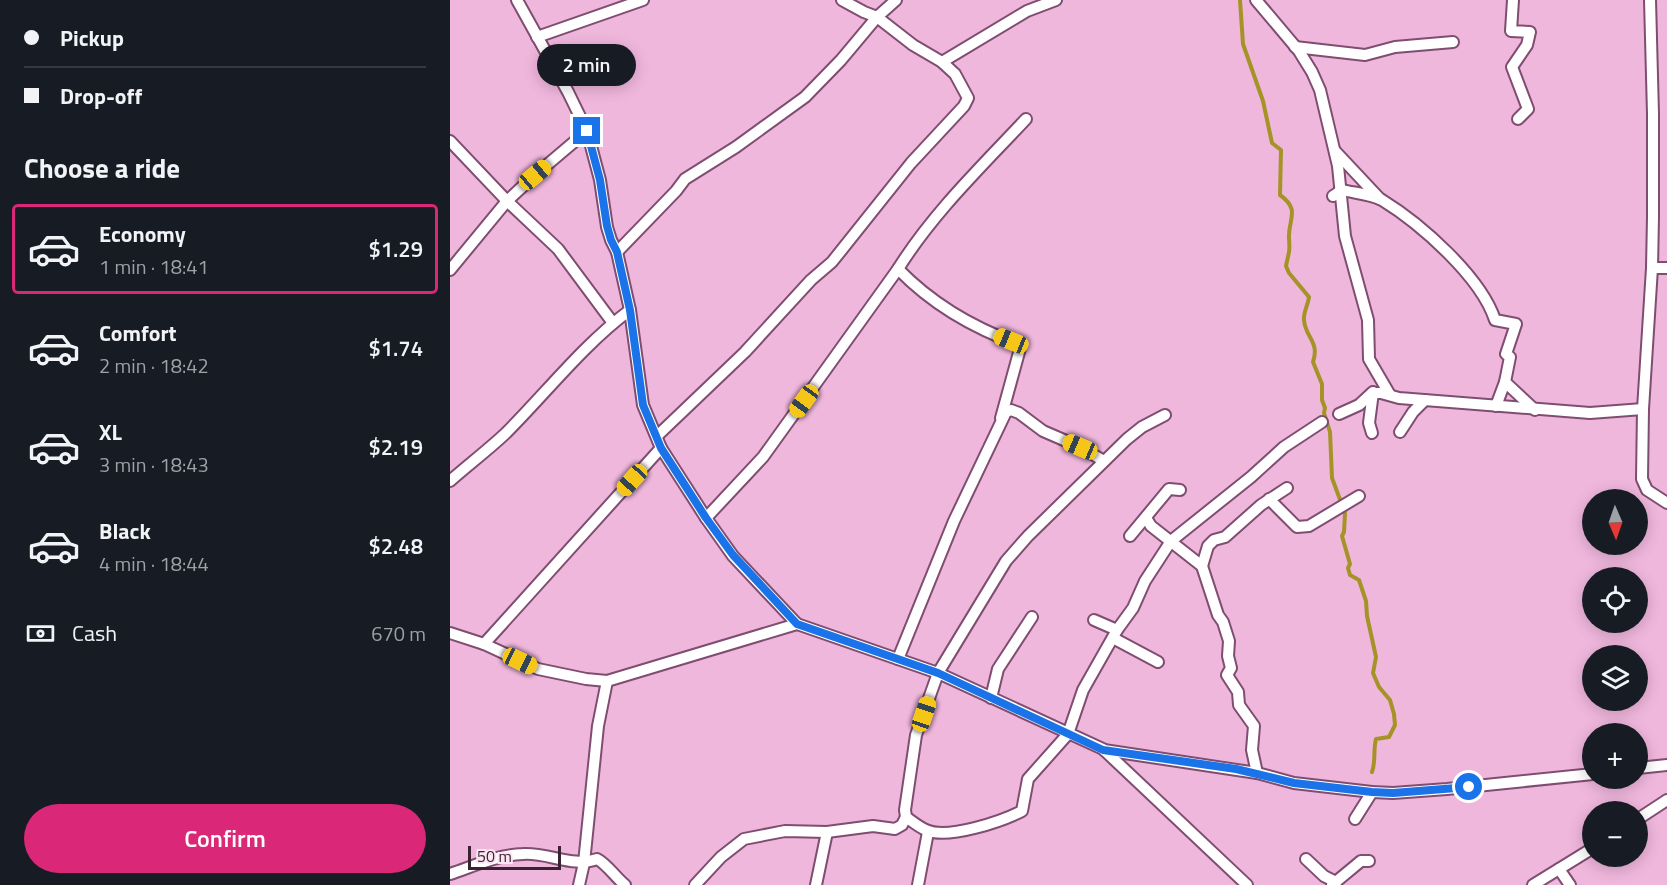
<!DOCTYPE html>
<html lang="en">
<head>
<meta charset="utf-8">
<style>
	:root { --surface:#171b24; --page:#20242c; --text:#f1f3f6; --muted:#9ea1a6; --line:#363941; --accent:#db2777 }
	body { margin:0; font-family:"Titillium Web",sans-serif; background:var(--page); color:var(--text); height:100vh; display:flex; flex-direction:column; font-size:22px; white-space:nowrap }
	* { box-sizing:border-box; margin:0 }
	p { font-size:20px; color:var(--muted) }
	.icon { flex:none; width:33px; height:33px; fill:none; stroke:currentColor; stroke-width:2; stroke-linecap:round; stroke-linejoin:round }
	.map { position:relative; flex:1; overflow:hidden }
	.sheet { display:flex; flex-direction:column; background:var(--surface); width:450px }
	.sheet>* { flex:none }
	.guide { display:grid; align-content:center; height:132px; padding:0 24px; background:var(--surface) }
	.needle { width:39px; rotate:178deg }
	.controls { position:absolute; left:1132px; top:489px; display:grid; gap:12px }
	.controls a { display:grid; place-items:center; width:66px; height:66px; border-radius:50%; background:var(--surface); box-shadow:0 3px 15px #0003; font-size:30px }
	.scale { position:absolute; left:18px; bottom:15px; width:93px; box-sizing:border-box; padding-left:6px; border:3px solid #392332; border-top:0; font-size:16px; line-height:21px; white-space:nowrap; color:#392332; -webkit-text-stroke:4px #fce4f3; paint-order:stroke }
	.end { position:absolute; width:27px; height:27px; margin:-14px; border:8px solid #1a73e8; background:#fff; box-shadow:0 0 0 3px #fff }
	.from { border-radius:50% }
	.bubble { position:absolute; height:42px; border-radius:21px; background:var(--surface); box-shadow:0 3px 15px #0003; font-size:20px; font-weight:600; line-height:42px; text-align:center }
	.car { position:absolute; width:18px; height:36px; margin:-18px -9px; border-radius:8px; box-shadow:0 0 4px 2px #0007; background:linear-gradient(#f5c518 24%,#345 0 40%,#f5c518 0 76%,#345 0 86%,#f5c518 0) }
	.guide b { display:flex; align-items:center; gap:21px; height:57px; font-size:22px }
	.guide b+b { border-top:2px solid var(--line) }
	.guide i { width:15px; height:15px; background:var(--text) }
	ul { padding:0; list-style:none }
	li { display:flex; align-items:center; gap:18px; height:90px; margin:0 12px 9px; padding:0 12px; border:3px solid transparent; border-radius:6px }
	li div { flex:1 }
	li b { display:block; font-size:22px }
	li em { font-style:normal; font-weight:600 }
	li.current { border-color:var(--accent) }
	li>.icon { width:54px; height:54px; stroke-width:1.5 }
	h2 { padding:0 24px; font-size:27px; line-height:72px }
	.pay { display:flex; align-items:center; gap:15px; height:66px; padding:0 24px; font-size:22px }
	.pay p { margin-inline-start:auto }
	.cta { display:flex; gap:12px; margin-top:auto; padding:12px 24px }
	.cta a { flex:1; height:69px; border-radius:36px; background:var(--accent); color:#fff; font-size:24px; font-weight:600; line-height:69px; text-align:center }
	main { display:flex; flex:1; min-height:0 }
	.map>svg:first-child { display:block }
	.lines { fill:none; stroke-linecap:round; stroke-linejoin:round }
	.stream { stroke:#a59327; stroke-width:4 }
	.street-casing { stroke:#7f4d6f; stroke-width:14 }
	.street { stroke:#fff; stroke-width:10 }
	.route { stroke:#1a73e8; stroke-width:8 }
</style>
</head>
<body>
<main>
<section class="sheet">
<div class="guide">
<b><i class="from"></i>Pickup</b>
<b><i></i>Drop-off</b>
</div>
<h2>Choose a ride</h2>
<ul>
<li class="current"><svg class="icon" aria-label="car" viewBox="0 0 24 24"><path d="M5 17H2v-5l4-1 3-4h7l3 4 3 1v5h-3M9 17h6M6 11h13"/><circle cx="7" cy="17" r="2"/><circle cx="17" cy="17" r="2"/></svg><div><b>Economy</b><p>1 min · 18:41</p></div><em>$1.29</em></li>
<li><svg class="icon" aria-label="car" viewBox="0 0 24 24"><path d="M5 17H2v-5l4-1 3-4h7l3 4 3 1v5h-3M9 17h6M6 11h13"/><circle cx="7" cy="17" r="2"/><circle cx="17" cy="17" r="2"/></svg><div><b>Comfort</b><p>2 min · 18:42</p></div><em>$1.74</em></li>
<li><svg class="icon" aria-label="car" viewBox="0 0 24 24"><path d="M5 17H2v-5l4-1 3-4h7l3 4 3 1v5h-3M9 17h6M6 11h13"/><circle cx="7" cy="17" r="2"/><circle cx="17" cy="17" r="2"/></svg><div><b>XL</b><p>3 min · 18:43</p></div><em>$2.19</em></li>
<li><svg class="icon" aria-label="car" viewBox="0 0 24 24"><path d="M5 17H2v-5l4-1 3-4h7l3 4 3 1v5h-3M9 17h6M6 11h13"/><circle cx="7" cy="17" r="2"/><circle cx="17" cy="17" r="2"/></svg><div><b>Black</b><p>4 min · 18:44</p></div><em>$2.48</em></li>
</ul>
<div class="pay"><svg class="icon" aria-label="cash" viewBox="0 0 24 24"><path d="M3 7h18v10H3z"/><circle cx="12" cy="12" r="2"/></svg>Cash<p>670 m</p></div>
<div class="cta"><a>Confirm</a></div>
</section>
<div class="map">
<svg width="1217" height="885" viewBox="0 0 1217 885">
	<rect width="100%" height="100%" fill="#f0b7dd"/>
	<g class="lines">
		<!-- stream -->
		<path class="stream" d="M790 0 793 44 813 101 822 143 831 150 830 195C851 210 838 219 839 238 840 253 839 251 836 266L839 273 859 297C858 305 853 313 854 320 855 337 870 342 863 362L872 384V400L875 408 874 413 880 432 882 478 895 513 894 532 892 536 900 564 898 568 900 575 909 580 916 601 917 616 926 657 923 673 929 687 940 700 944 714 945 725 939 737 926 739C923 750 926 761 922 772"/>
		<defs>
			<g id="street">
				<path d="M67 0 118 92 137 131 150 180 157 227 161 240 167 252 180 310 193 405 211 448 256 518 283 556 347 624"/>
				<path d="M806 0 849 51 862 72 870 90 888 166 895 236 918 320 919 359 940 395"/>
				<path d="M1063 0 1061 31 1080 32 1077 45 1062 67 1078 109 1068 119"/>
				<path d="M1200 0 1203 114V217L1202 268 1193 409 1192 479 1197 490 1217 503"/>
				<path d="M87 37 193 0"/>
				<path d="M845 47 915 55 945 47 1003 42"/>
				<path d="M492 62 577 11 606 0"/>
				<path d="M0 141 57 201 108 249 163 323"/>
				<path d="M885 151 930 199"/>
				<path d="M883 196 892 190C904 193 921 194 932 200 971 224 1031 277 1045 320L1066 324 1056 354 1060 357 1055 382 1085 410"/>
				<path d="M167 252 226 191 235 179 286 147 355 97 391 60 427 17 446 0"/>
				<path d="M1202 268H1217"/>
				<path d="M448 269C482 304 525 329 571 345L551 418"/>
				<path d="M0 270 57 201 85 175 137 131"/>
				<path d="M1046 406 1055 382"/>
				<path d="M889 414 909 405 922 393H931L949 398 1140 413 1193 409"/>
				<path d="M715 415 692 427 677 439 578 536 556 561 488 673 466 735 455 810 456 817C463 822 469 827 476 830 498 840 552 821 572 811L578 779 618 734 633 690 667 630 683 608 695 581 721 541 801 477 834 447 872 422"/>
				<path d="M950 432 963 412 975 400"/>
				<path d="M922 433 919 423 923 392"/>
				<path d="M207 436 295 352 361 280 382 262 461 163 514 106 518 98 505 74 492 62 463 45 427 17 414 12 392 0"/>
				<path d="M0 481C18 465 38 450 56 433 97 392 133 345 180 310"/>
				<path d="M819 499 847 527 859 526 909 496"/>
				<path d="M256 518 313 457 448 269C483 213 531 167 576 119"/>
				<path d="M696 518 701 526 752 566 768 615 773 622 779 641 778 656 781 668 777 675 788 692 789 705 804 726 802 750 807 773"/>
				<path d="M680 536 719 489 730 490"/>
				<path d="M752 566 758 546 764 540 775 537 811 505 837 488"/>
				<path d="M644 620 667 630"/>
				<path d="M0 633 34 644 88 669 136 679 157 681 347 624 488 673 653 749 797 885"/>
				<path d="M663 638 708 662"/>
				<path d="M34 644 211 448"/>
				<path d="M448 659 504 521 556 412 561 410 569 413 593 431 630 447 654 461"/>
				<path d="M541 698 548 669 582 617"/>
				<path d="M654 750 807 773 844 783 922 792 943 793 997 789 1143 774"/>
				<path d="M1188 768 1217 765"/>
				<path d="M905 819 922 792"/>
				<path d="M1188 819 1217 800"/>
				<path d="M856 859 874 876 886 882"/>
				<path d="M1109 869 1120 885"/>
				<path d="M0 874C24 866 47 855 73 854 97 852 124 868 147 859 157 864 166 878 175 885"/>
				<path d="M129 885 134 863 148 726 157 681"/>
				<path d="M245 885 271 857 294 839 335 831 377 832 423 826 445 829 452 825 456 817"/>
				<path d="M366 885 377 832"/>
				<path d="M468 885 478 832"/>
				<path d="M882 885 911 861H919"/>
				<path d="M1083 885 1143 848"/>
			</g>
		</defs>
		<!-- street casing -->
		<use href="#street" class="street-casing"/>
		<!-- street -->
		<use href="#street" class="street"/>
	</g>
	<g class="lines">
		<!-- route -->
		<path class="route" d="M137 131 150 180 157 226 161 240 167 252 180 310 193 405 211 448 256 518 283 555 347 624 488 673 653 750 786 769 844 783 922 792 943 793 1019 787"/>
	</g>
</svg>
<div class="controls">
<a><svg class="needle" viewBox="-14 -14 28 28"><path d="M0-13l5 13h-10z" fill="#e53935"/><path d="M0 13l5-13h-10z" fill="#9ea1a6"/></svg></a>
<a><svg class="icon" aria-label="locate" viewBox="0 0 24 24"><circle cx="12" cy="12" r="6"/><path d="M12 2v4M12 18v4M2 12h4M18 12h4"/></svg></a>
<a><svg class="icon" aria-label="layers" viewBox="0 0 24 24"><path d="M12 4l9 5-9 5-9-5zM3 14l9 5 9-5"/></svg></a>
<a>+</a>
<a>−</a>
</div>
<div class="scale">50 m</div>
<i class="end from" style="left:1019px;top:787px"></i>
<i class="end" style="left:137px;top:131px"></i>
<div class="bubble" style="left:87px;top:44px;width:99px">2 min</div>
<i class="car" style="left:85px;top:175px;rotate:50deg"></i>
<i class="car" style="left:561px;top:341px;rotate:292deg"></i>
<i class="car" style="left:354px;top:401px;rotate:216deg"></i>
<i class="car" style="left:630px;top:447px;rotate:293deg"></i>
<i class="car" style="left:182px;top:480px;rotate:222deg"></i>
<i class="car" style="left:70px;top:661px;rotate:115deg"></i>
<i class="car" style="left:474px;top:714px;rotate:19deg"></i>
</div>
</main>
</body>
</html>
